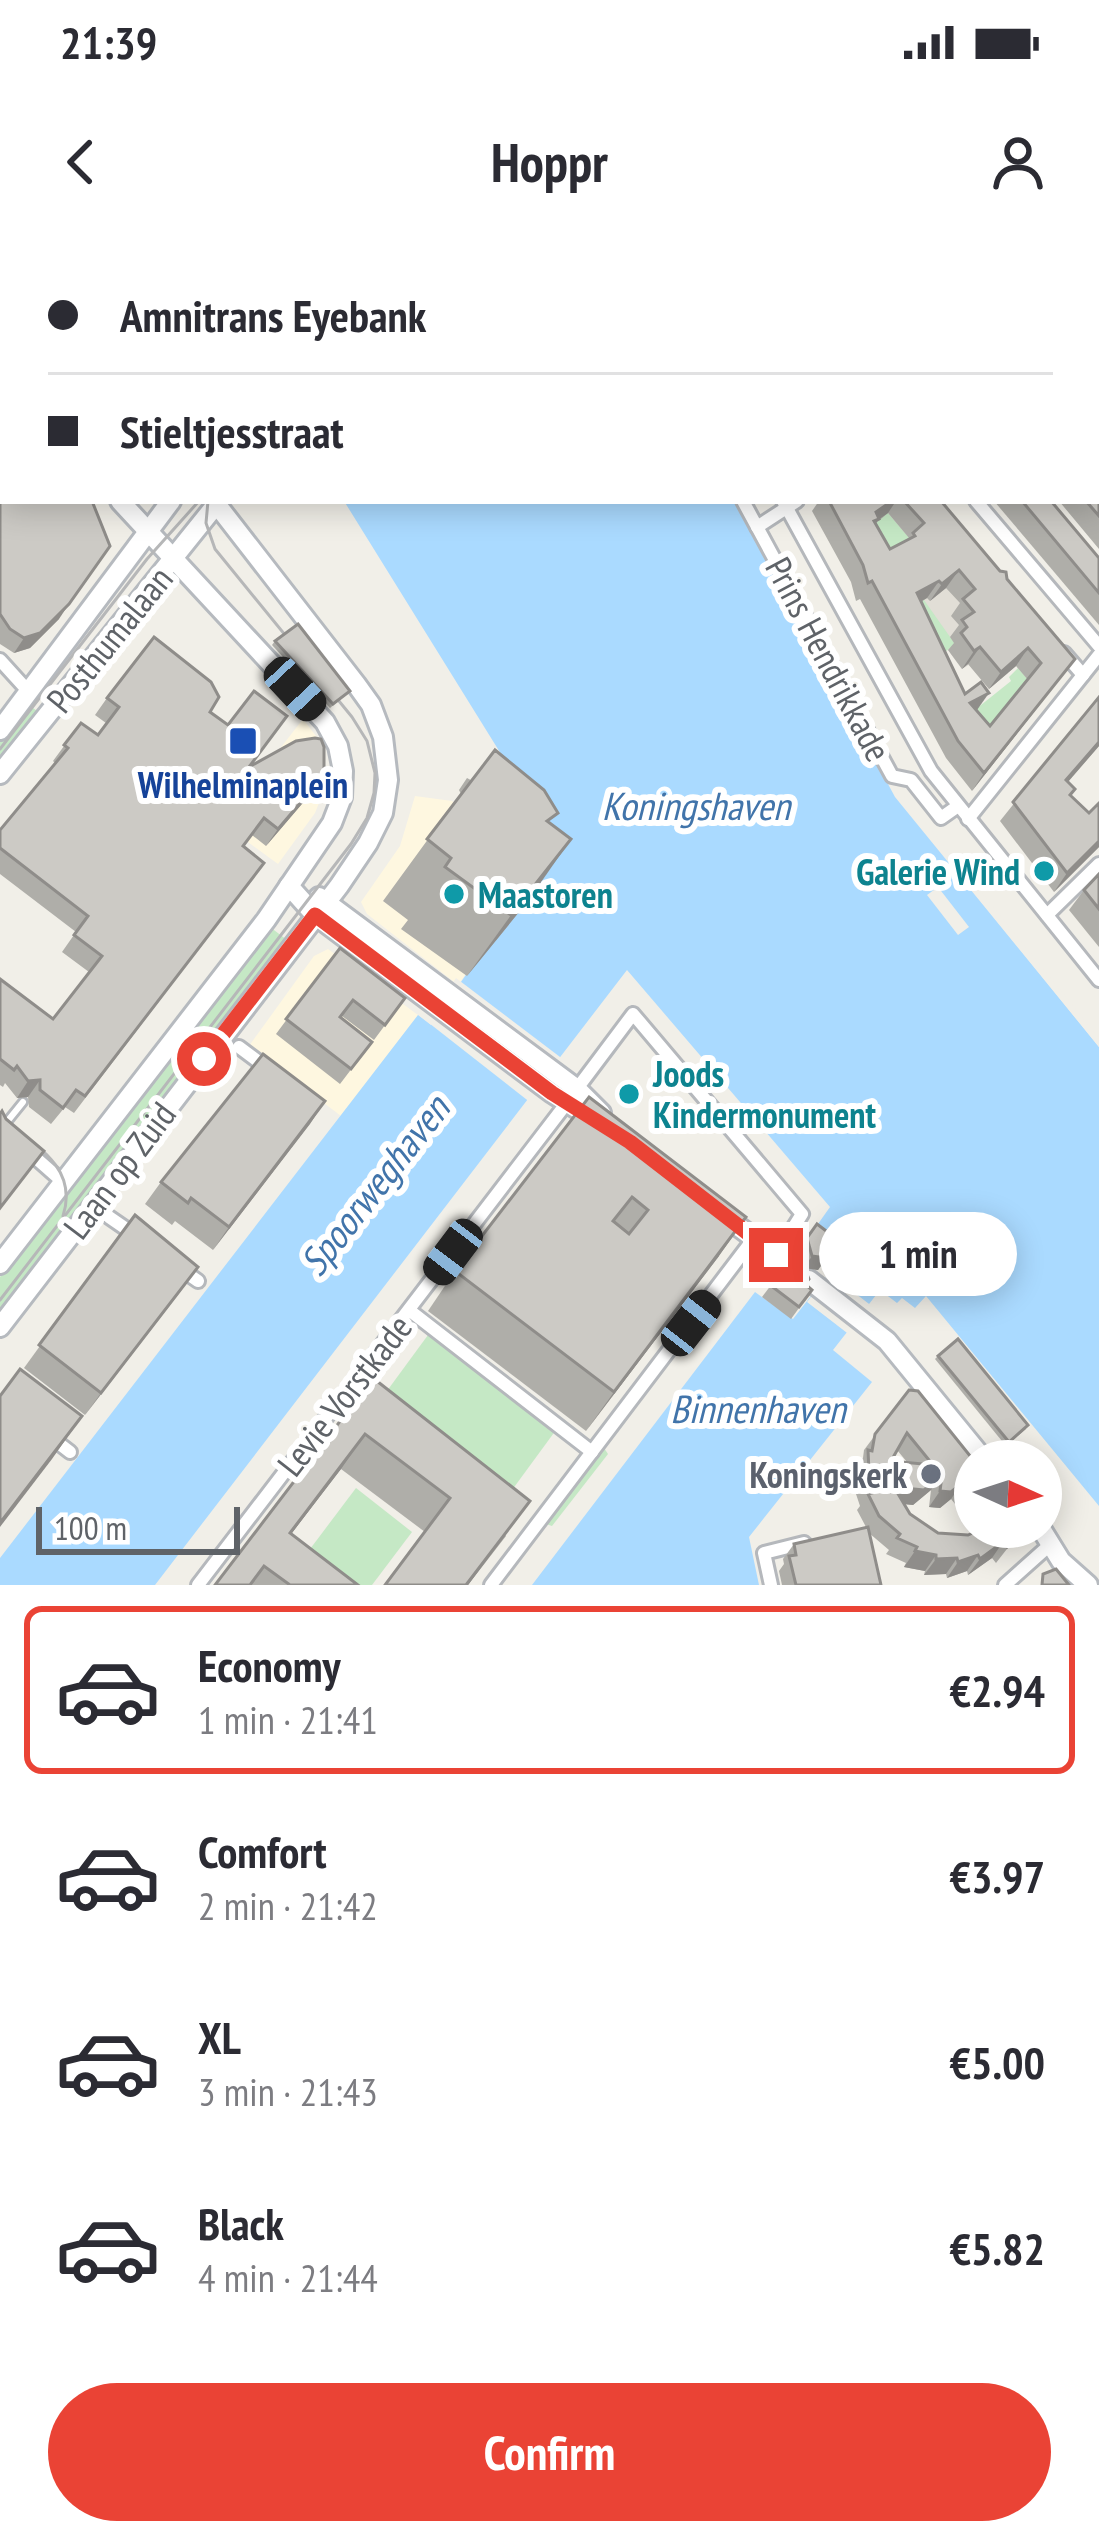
<!DOCTYPE html>
<html lang="en">
<head>
<meta charset="utf-8">
<style>
	:root { --surface:#fff; --page:#f2f2f3; --text:#2b2b33; --muted:#7c7c81; --line:#e1e1e2; --accent:#ea4335 }
	body { margin:0; font-family:"PT Sans Narrow",sans-serif; background:var(--page); color:var(--text); height:100vh; display:flex; flex-direction:column; font-size:45px; white-space:nowrap }
	* { box-sizing:border-box; margin:0 }
	p { font-size:39px; color:var(--muted) }
	.icon { flex:none; width:66px; height:66px; fill:none; stroke:currentColor; stroke-width:2; stroke-linecap:round; stroke-linejoin:round }
	.map { position:relative; height:1345px; overflow:hidden }
	.side { display:flex; flex-direction:column; background:var(--surface); flex:1 }
	.side>* { flex:none }
	.top-card { position:absolute; left:0px; top:0px; width:1101px; height:264px; box-shadow:0 6px 30px #0003; display:grid; align-content:center; height:264px; padding:0 48px; background:var(--surface) }
	.needle { width:78px; rotate:93deg }
	.buttons { position:absolute; left:954px; top:1200px; display:grid; gap:24px }
	.buttons a { display:grid; place-items:center; width:108px; height:108px; border-radius:50%; background:var(--surface); box-shadow:0 6px 30px #0003; font-size:60px }
	.scale { position:absolute; left:36px; bottom:30px; width:204px; box-sizing:border-box; padding-left:12px; border:6px solid #5f6368; border-top:0; font-size:33px; line-height:42px; white-space:nowrap; color:#5f6368; -webkit-text-stroke:9px #fff; paint-order:stroke }
	.end { position:absolute; width:54px; height:54px; margin:-27px; border:15px solid #ea4335; background:#fff; box-shadow:0 0 0 6px #fff }
	.from { border-radius:50% }
	.bubble { position:absolute; height:84px; border-radius:42px; background:var(--surface); box-shadow:0 6px 30px #0003; font-size:39px; font-weight:700; line-height:84px; text-align:center }
	.car { position:absolute; width:36px; height:72px; margin:-36px -18px; border-radius:15px; box-shadow:0 0 9px 3px #0007; background:linear-gradient(#222 24%,#8ab4d8 0 40%,#222 0 76%,#8ab4d8 0 86%,#222 0) }
	.top-card b { display:flex; align-items:center; gap:42px; height:114px; font-size:45px }
	.top-card b+b { border-top:3px solid var(--line) }
	.top-card i { width:30px; height:30px; background:var(--text) }
	ul { padding:21px 0 0; list-style:none }
	li { display:flex; align-items:center; gap:36px; height:168px; margin:0 24px 18px; padding:0 24px; border:6px solid transparent; border-radius:18px }
	li div { flex:1 }
	li b { display:block; font-size:45px }
	li em { font-style:normal; font-weight:700 }
	li.active { border-color:var(--accent) }
	li>.icon { width:108px; height:108px; stroke-width:1.5 }
	.action { display:flex; gap:24px; margin-top:auto; padding:24px 48px }
	.action a { flex:1; height:138px; border-radius:72px; background:var(--accent); color:#fff; font-size:48px; font-weight:700; line-height:138px; text-align:center }
	.status { display:flex; justify-content:space-between; align-items:center; height:84px; padding:0 60px; background:var(--surface); direction:ltr }
	.status svg { height:33px; fill:currentColor }
	header { display:flex; justify-content:space-between; align-items:center; height:156px; padding:0 48px; background:var(--surface); font-size:54px; font-weight:700 }
	.map>svg:first-child { display:block }
	.commercial { fill:#fef7e0 }
	.education { fill:#e1ded6 }
	.green { fill:#c5e8c5 }
	.water { fill:#aadaff }
	.pier { fill:#f1efe8 }
	.lines { fill:none; stroke-linecap:round; stroke-linejoin:round }
	.lane-casing { stroke:#b5b8bc; stroke-width:12 }
	.street-casing { stroke:#b5b8bc; stroke-width:18 }
	.secondary-casing { stroke:#b6babf; stroke-width:24 }
	.lane { stroke:#fff; stroke-width:6 }
	.street { stroke:#fff; stroke-width:12 }
	.secondary { stroke:#fff; stroke-width:18 }
	.tram { stroke:#b6b7b8; stroke-width:3 }
	.wall { fill:#afaea9; fill-rule:evenodd }
	.shaded-wall { fill:#8f8d8a }
	.building { fill:#cccac5; stroke:#8f8d8a; stroke-width:3; fill-rule:evenodd }
	.route { stroke:#ea4335; stroke-width:15 }
	.transit-dot { fill:#1a4fb4; stroke:#fff; stroke-width:4.5 }
	.culture-dot { fill:#0f9aa8; stroke:#fff; stroke-width:4.5 }
	.worship-dot { fill:#6b7280; stroke:#fff; stroke-width:4.5 }
	.labels { text-anchor:middle; dominant-baseline:central; stroke-width:12; stroke-linejoin:round; paint-order:stroke }
	.street-label { font-size:36px; fill:#5f6368; stroke:#fff }
	.transit-label { font-size:36px; font-weight:bold; fill:#164399; stroke:#fff }
	.culture-label { font-size:36px; font-weight:bold; fill:#0d838f; stroke:#fff; text-anchor:start }
	.worship-label { font-size:36px; font-weight:bold; fill:#5b616d; stroke:#fff; text-anchor:end }
	.water-label { font-size:39px; font-style:italic; fill:#4174aa; stroke:#fff }
</style>
</head>
<body>
<div class="status"><b>21:39</b><svg viewBox="0 0 49 12"><path d="M0 12V9h3v3zM5 12V6h3v6zM10 12V3h3v9zM15 12V0h3v12zM26 1h20v11H26zM47 4h2v5h-2z"/></svg></div>
<header><svg class="icon" aria-label="back" viewBox="0 0 24 24"><path d="M15 5l-7 7 7 7"/></svg>Hoppr<svg class="icon" aria-label="person" viewBox="0 0 24 24"><circle cx="12" cy="8" r="4"/><path d="M4 21q1-7 8-7t8 7"/></svg></header>
<div class="map">
<svg width="1099" height="1345" viewBox="0 0 1099 1345">
	<rect width="100%" height="100%" fill="#f1efe8"/>
	<!-- commercial -->
	<g class="commercial">
		<path d="M303 479 316 496 324 521 325 548 315 573 278 624 222 583Z"/>
		<path d="M415 556 452 561 476 580 516 663 458 745 367 674 361 662 400 606Z"/>
		<path d="M328 709 418 775 341 876 249 806 314 716Z"/>
	</g>
	<!-- education -->
	<path class="education" d="M967 323 1008 433 989 449 969 425 962 429 948 410 954 404 923 360Z"/>
	<!-- green -->
	<g class="green">
		<path d="M851 261 882 266 946 341 924 360 955 404 929 425 902 328Z"/>
		<path d="M1018 428 1036 449 991 487 944 431 976 469 1011 441 1009 437Z"/>
		<path d="M25 462 41 474 0 527V496Z"/>
		<path d="M270 687 287 700 0 1076V1037Z"/>
		<path d="M428 1095 556 1190 498 1269 384 1155Z"/>
		<path d="M604 1208 608 1214 552 1286 546 1284Z"/>
		<path d="M356 1248 412 1292 372 1345H308L292 1333Z"/>
	</g>
	<!-- water -->
	<g class="water">
		<path d="M456 0H672L454 3Z"/>
		<path d="M929 0H1099V138L1098 3Z"/>
		<path d="M344 261H735L895 557 1099 807V1266L926 1056 915 1068 902 1058 897 1063 880 1050 833 1110 872 1142 749 1297 759 1345H532L755 1052 793 1079 839 1020 813 991 830 967 627 730 155 1345H0V1318L418 775 431 785 516 663 519 543Z"/>
	</g>
	<!-- pier -->
	<g class="pier">
		<path d="M903 555 1099 798V807L898 559Z"/>
		<path d="M938 647 969 687 958 695 927 655Z"/>
		<path d="M456 738 564 820 531 863 420 776 423 772 429 777Z"/>
		<path d="M829 1033 873 1067 851 1096 807 1062Z"/>
	</g>
	<g class="lines">
		<defs>
			<g id="lane">
				<path d="M745 3 747 0"/>
				<path d="M6 883 23 862"/>
			</g>
			<g id="street">
				<path d="M844 0 849 3"/>
				<path d="M915 0 920 3"/>
				<path d="M680 3 682 0"/>
				<path d="M774 3 776 0"/>
				<path d="M1098 145 1099 146"/>
				<path d="M743 261 892 536 911 540 941 578 958 566"/>
				<path d="M783 261 931 531 1099 740"/>
				<path d="M976 261 1099 406"/>
				<path d="M757 287 797 261"/>
				<path d="M1064 413 1083 435"/>
				<path d="M0 420 29 452"/>
				<path d="M968 579 1099 415"/>
				<path d="M1047 675 1099 624"/>
				<path d="M239 807 267 828"/>
				<path d="M582 842 633 774 802 974 776 1015"/>
				<path d="M29 912 63 942"/>
				<path d="M109 977 138 997"/>
				<path d="M178 1027 198 1041"/>
				<path d="M409 1070 592 1212"/>
				<path d="M48 1195 70 1212"/>
				<path d="M198 1345 569 860"/>
				<path d="M491 1345 754 998"/>
				<path d="M771 1345 764 1313 804 1303"/>
				<path d="M1005 1345 1052 1303"/>
			</g>
			<g id="secondary">
				<path d="M358 3 360 0"/>
				<path d="M397 3 399 0"/>
				<path d="M0 209H3"/>
				<path d="M0 490 171 261"/>
				<path d="M0 534 219 261"/>
				<path d="M289 646 315 675 552 853 599 883"/>
				<path d="M319 657 577 849 601 873"/>
				<path d="M723 975 791 1026"/>
				<path d="M0 1024 266 680 332 583 342 557 343 531 338 506 325 482 120 261"/>
				<path d="M809 1040 887 1101 985 1221"/>
				<path d="M0 1087 339 646 368 603 383 573 388 540 383 497 371 465 356 444 214 261"/>
				<path d="M1040 1287 1061 1321 1088 1345"/>
			</g>
		</defs>
		<!-- lane casing -->
		<use href="#lane" class="lane-casing"/>
		<!-- street casing -->
		<use href="#street" class="street-casing"/>
		<!-- secondary casing -->
		<use href="#secondary" class="secondary-casing"/>
		<!-- lane -->
		<use href="#lane" class="lane"/>
		<!-- street -->
		<use href="#street" class="street"/>
		<!-- secondary -->
		<use href="#secondary" class="secondary"/>
		<!-- tram -->
		<g class="tram">
			<path d="M373 3 375 0"/>
			<path d="M0 509 147 319 199 261"/>
			<path d="M0 878C34 904 79 927 63 976"/>
			<path d="M0 1060 351 604 367 578 374 553 375 533 367 501 352 477 215 309 206 283 208 261"/>
		</g>
	</g>
	<!-- wall -->
	<g class="wall">
		<path d="M0 0 3 3V140L0 136Z"/>
		<path d="M28 0H228L230 3H30Z"/>
		<path d="M411 0H461L459 3H411Z"/>
		<path d="M1099 198V309L1059 261H1098Z"/>
		<path d="M0 235 59 379 30 408 14 413 0 404Z"/>
		<path d="M819 261H941L1075 419 972 551 946 518 860 359 856 361 851 342 812 271ZM888 273 909 298 890 309 875 284ZM946 348 960 363 951 376 959 385 950 397 954 403 948 410 962 429 968 424 989 449 1016 426 1028 440 990 486 965 454 921 362 927 358 930 361Z"/>
		<path d="M994 261H1051L1099 318V385Z"/>
		<path d="M275 401 350 451 330 468 272 405Z"/>
		<path d="M1099 457V506L1068 542 1071 556 1099 607 1054 652 1000 581Z"/>
		<path d="M107 458 210 472 251 526 307 558 266 606 252 595 243 607 264 623 74 873 65 867 51 884 29 867 28 857 17 858 5 843 3 847 0 845V739L53 779 89 732 62 712 76 692 0 634V590L55 523 53 521 81 483 98 495 106 483 95 475Z"/>
		<path d="M467 538 551 584 528 661 467 736 401 689 408 680 383 661 461 554 459 550Z"/>
		<path d="M1099 634V707L1069 670 1084 650Z"/>
		<path d="M340 708 405 758 374 800 342 776 340 778 372 802 340 844 276 794Z"/>
		<path d="M589 857 719 1016 586 1191 428 1071 455 1031Z"/>
		<path d="M325 861 213 1010 175 981 172 985 145 964 161 942Z"/>
		<path d="M135 975 182 1049 85 1175 24 1128Z"/>
		<path d="M817 984 846 1006 828 1031 821 1026 818 1030 804 1028 799 1009Z"/>
		<path d="M784 1028 812 1050 791 1079 762 1057Z"/>
		<path d="M938 1116 1026 1189 1006 1206 935 1119Z"/>
		<path d="M373 1138 506 1296 468 1345H385L425 1292 341 1229 291 1294 358 1345H215Z"/>
		<path d="M909 1150 975 1222V1287H1024L996 1323 992 1318 968 1335 967 1331 947 1338 946 1334 924 1335 925 1331 904 1327 906 1323 886 1314 889 1310 869 1293 881 1345H782L779 1331 784 1324 783 1319 794 1304 866 1287 857 1270 860 1266 854 1248 858 1243 857 1226 863 1218 864 1210ZM897 1210 907 1222 891 1221ZM931 1250 929 1267 940 1268 951 1259 977 1291 968 1295 938 1293 910 1274 904 1264 913 1265Z"/>
	</g>
	<!-- shaded-wall -->
	<g class="shaded-wall">
		<path d="M892 261H896L888 273 878 280 867 296 876 272Z"/>
		<path d="M959 330 946 348 930 361 942 344Z"/>
		<path d="M939 341 927 358 905 370 917 353Z"/>
		<path d="M69 364 59 379 30 408 14 413 24 398Z"/>
		<path d="M980 407 968 424 962 429 974 411Z"/>
		<path d="M1028 408 1016 426 989 449 1001 432Z"/>
		<path d="M1075 419 1062 436 972 551 984 533Z"/>
		<path d="M989 453 977 470 970 463Z"/>
		<path d="M1099 502V506L1053 559 1066 540Z"/>
		<path d="M319 541 307 558 266 606 278 589Z"/>
		<path d="M571 599 528 661 467 736 511 675Z"/>
		<path d="M1099 601V607L1054 652 1067 633Z"/>
		<path d="M40 840 28 857 17 858 28 841Z"/>
		<path d="M325 861 310 884 213 1010 229 987Z"/>
		<path d="M746 977 719 1016 586 1191 614 1152Z"/>
		<path d="M812 1016 826 1018 818 1030 804 1028Z"/>
		<path d="M198 1027 182 1049 85 1175 101 1153Z"/>
		<path d="M82 1176 52 1219 0 1287V1283Z"/>
		<path d="M365 1194 341 1229 265 1328 290 1293Z"/>
		<path d="M942 1235 931 1250 913 1265 883 1262 894 1247Z"/>
		<path d="M962 1243 951 1259 940 1268 929 1267 940 1251Z"/>
		<path d="M530 1261 468 1345H466Z"/>
		<path d="M1003 1302 992 1318 968 1335 980 1319Z"/>
		<path d="M915 1311 936 1315 925 1331 904 1327Z"/>
		<path d="M978 1315 967 1331 947 1338 958 1322Z"/>
		<path d="M957 1318 946 1334 924 1335 936 1319Z"/>
	</g>
	<!-- building -->
	<g class="building">
		<path d="M0 0H24L25 3H3V85L0 87Z"/>
		<path d="M122 0H228L230 3H121Z"/>
		<path d="M428 0H461L459 3H430Z"/>
		<path d="M801 0H843L847 3H800Z"/>
		<path d="M1098 197 1099 198V276L1086 261H1098Z"/>
		<path d="M3 232V261H92L110 306 69 364 40 393 24 398 10 389 0 374V235Z"/>
		<path d="M829 261H892L876 272 879 279 874 281 890 309 915 296 913 293 924 283 904 261H941L1000 331 1006 332 1007 339 1075 419 984 533 958 501 872 341 868 343 863 325ZM959 330 975 349 963 359 974 372 962 380 967 387 961 393 974 411 980 407 1001 432 1028 408 1041 423 990 486 970 463 989 453 981 442 965 454 917 353 939 341 942 344Z"/>
		<path d="M1022 261H1051L1099 318V353Z"/>
		<path d="M298 384 350 451 333 464 275 401Z"/>
		<path d="M154 397 211 442 219 457 210 472 228 485 254 451 287 476 249 527 296 501 315 498 321 499 324 507V530L319 541 278 589 264 578 243 606 264 623 85 856 76 850 63 868 40 850V840L28 841 17 826 14 830 0 819V739L53 779 102 716 74 695 88 676 0 608V590L68 508 64 505 81 483 98 495 119 467 107 458Z"/>
		<path d="M1099 457V502L1066 540 1075 549 1070 555 1089 573 1099 563V601L1067 633 1013 562Z"/>
		<path d="M495 510 544 550 558 573 547 581 571 599 511 675 445 627 451 618 427 599Z"/>
		<path d="M1099 634V669L1084 650Z"/>
		<path d="M340 708 405 758 385 785 353 760 340 777 372 802 351 829 286 779Z"/>
		<path d="M263 814 325 861 229 987 191 958 188 963 161 942Z"/>
		<path d="M589 857 746 977 614 1152 455 1031ZM632 957 648 970 629 994 613 981Z"/>
		<path d="M2 871 6 879 44 911 0 968V874Z"/>
		<path d="M135 975 198 1027 101 1153 39 1105Z"/>
		<path d="M817 984 846 1006 836 1020 829 1015 826 1018 812 1016 807 998Z"/>
		<path d="M791 1025 804 1027 809 1039 805 1044 812 1050 799 1067 770 1045 784 1028 787 1030Z"/>
		<path d="M958 1099 1028 1185 1009 1202 938 1116Z"/>
		<path d="M20 1129 82 1176 0 1283V1156Z"/>
		<path d="M373 1138 530 1261 466 1345H385L450 1258 365 1194 290 1293 358 1345H290L264 1326 250 1345H215Z"/>
		<path d="M909 1150 918 1151 975 1222V1259L962 1243 951 1252 940 1251 942 1235 924 1250 894 1247 910 1274 938 1293 968 1295 986 1287H1024L1007 1307 1003 1302 980 1319 978 1315 958 1322 957 1318 936 1319V1315L915 1311 917 1307 897 1298 900 1294 879 1276 868 1254 872 1253 865 1232H869L868 1210 872 1211 875 1194ZM907 1193 933 1225 891 1221Z"/>
		<path d="M868 1287 881 1345H796L789 1316 796 1315 794 1304Z"/>
		<path d="M1056 1329 1069 1345H1042L1043 1334Z"/>
	</g>
	<g class="lines">
		<!-- route -->
		<path class="route" d="M204 819 315 675 552 853 630 902 776 1015"/>
	</g>
	<!-- markers -->
	<rect class="transit-dot" x="228" y="486" width="30" height="30" rx="6"/>
	<g class="culture-dot">
		<circle cx="1044" cy="631" r="12"/>
		<circle cx="454" cy="654" r="12"/>
		<circle cx="629" cy="854" r="12"/>
	</g>
	<circle class="worship-dot" cx="931" cy="1234" r="12"/>
	<g class="labels">
		<!-- street labels -->
		<g class="street-label">
			<text transform="translate(109 399) rotate(-51)">Posthumalaan</text>
			<text transform="translate(829 419) rotate(62)">Prins Hendrikkade</text>
			<text transform="translate(119 930) rotate(-53)">Laan op Zuid</text>
			<text transform="translate(344 1155) rotate(-52)">Levie Vorstkade</text>
		</g>
		<!-- transit labels -->
		<g class="transit-label">
			<text x="243" y="544">Wilhelminaplein</text>
		</g>
		<!-- culture labels -->
		<g class="culture-label">
			<text x="1020" y="631" text-anchor="end">Galerie Wind</text>
			<text x="478" y="654">Maastoren</text>
			<text x="653" y="833">Joods<tspan x="653" dy="41">Kindermonument</tspan></text>
		</g>
		<!-- worship labels -->
		<g class="worship-label">
			<text x="907" y="1234">Koningskerk</text>
		</g>
		<!-- water labels -->
		<g class="water-label">
			<text x="696" y="565">Koningshaven</text>
			<text transform="translate(374 945) rotate(-52)">Spoorweghaven</text>
			<text x="758" y="1168">Binnenhaven</text>
		</g>
	</g>
</svg>
<div class="buttons">
<a><svg class="needle" viewBox="-14 -14 28 28"><path d="M0-13l5 13h-10z" fill="#e53935"/><path d="M0 13l5-13h-10z" fill="#7c7c81"/></svg></a>
</div>
<div class="scale">100 m</div>
<i class="end from" style="left:204px;top:819px"></i>
<i class="end" style="left:776px;top:1015px"></i>
<div class="bubble" style="left:819px;top:972px;width:198px">1 min</div>
<i class="car" style="left:295px;top:449px;rotate:137deg"></i>
<i class="car" style="left:453px;top:1012px;rotate:217deg"></i>
<i class="car" style="left:691px;top:1083px;rotate:38deg"></i>
<div class="top-card">
<b><i class="from"></i>Amnitrans Eyebank</b>
<b><i></i>Stieltjesstraat</b>
</div>
</div>
<section class="side">
<ul>
<li class="active"><svg class="icon" aria-label="car" viewBox="0 0 24 24"><path d="M5 17H2v-5l4-1 3-4h7l3 4 3 1v5h-3M9 17h6M6 11h13"/><circle cx="7" cy="17" r="2"/><circle cx="17" cy="17" r="2"/></svg><div><b>Economy</b><p>1 min · 21:41</p></div><em>€2.94</em></li>
<li><svg class="icon" aria-label="car" viewBox="0 0 24 24"><path d="M5 17H2v-5l4-1 3-4h7l3 4 3 1v5h-3M9 17h6M6 11h13"/><circle cx="7" cy="17" r="2"/><circle cx="17" cy="17" r="2"/></svg><div><b>Comfort</b><p>2 min · 21:42</p></div><em>€3.97</em></li>
<li><svg class="icon" aria-label="car" viewBox="0 0 24 24"><path d="M5 17H2v-5l4-1 3-4h7l3 4 3 1v5h-3M9 17h6M6 11h13"/><circle cx="7" cy="17" r="2"/><circle cx="17" cy="17" r="2"/></svg><div><b>XL</b><p>3 min · 21:43</p></div><em>€5.00</em></li>
<li><svg class="icon" aria-label="car" viewBox="0 0 24 24"><path d="M5 17H2v-5l4-1 3-4h7l3 4 3 1v5h-3M9 17h6M6 11h13"/><circle cx="7" cy="17" r="2"/><circle cx="17" cy="17" r="2"/></svg><div><b>Black</b><p>4 min · 21:44</p></div><em>€5.82</em></li>
</ul>
<div class="action"><a>Confirm</a></div>
</section>
</body>
</html>
